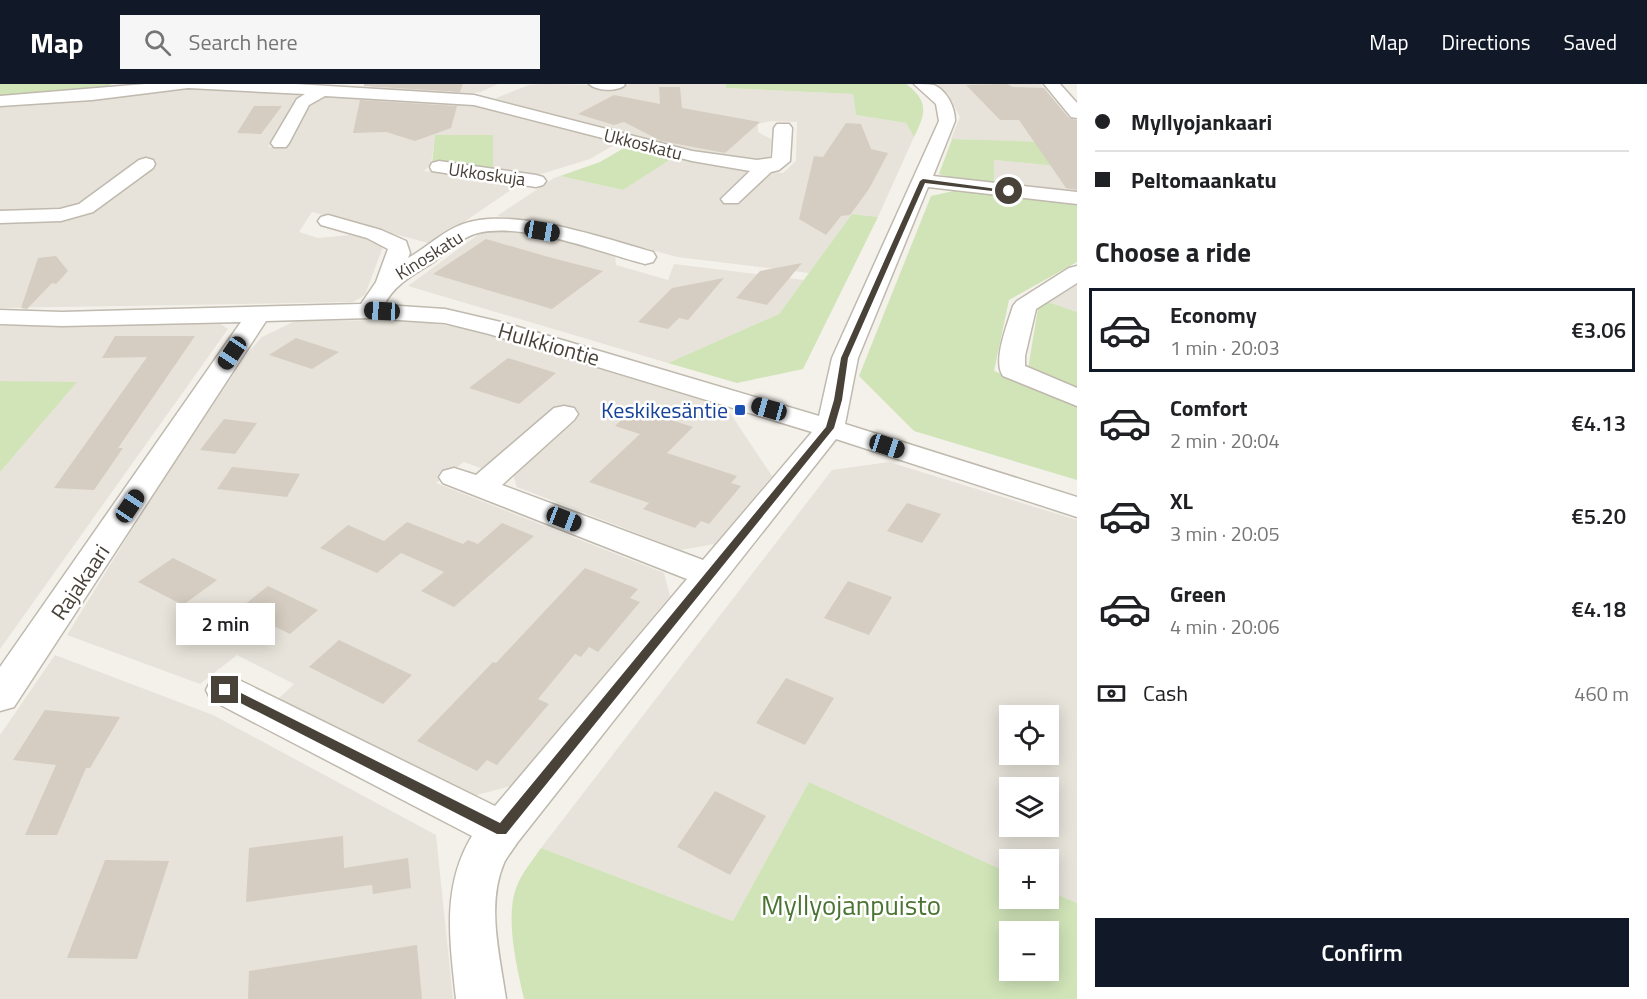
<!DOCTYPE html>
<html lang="en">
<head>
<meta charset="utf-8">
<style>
	:root { --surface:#fff; --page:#f6f6f6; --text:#202124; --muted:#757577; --line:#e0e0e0; --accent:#111827 }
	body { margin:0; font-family:"Titillium Web",sans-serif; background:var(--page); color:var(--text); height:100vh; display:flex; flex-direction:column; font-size:22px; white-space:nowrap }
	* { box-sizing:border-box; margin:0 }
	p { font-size:20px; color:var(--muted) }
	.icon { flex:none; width:33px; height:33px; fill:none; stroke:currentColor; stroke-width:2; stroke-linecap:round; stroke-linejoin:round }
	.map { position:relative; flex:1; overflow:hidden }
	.details { display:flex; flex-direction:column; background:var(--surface); width:570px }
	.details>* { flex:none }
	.banner { display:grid; align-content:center; height:132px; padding:0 18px; background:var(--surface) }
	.tools { position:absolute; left:999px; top:621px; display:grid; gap:12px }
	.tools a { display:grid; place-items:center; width:60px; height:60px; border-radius:0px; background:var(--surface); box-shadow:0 3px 15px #0003; font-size:30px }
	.end { position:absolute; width:27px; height:27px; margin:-14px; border:8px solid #484239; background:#fff; box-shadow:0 0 0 3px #fff }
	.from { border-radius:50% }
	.bubble { position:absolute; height:42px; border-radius:0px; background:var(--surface); box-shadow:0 3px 15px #0003; font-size:20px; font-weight:600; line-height:42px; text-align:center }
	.car { position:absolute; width:18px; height:36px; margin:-18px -9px; border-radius:8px; box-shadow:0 0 4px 2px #0007; background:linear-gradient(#222 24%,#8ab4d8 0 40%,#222 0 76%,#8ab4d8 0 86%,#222 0) }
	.banner b { display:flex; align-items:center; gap:21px; height:57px; font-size:22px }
	.banner b+b { border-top:2px solid var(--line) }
	.banner i { width:15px; height:15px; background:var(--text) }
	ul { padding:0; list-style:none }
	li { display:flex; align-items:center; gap:18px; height:84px; margin:0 12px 9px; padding:0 6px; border:3px solid transparent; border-radius:0px }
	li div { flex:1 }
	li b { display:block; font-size:22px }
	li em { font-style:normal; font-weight:600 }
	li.selected { border-color:var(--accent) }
	li>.icon { width:54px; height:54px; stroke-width:1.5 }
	h2 { padding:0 18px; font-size:27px; line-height:72px }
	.pay { display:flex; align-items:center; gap:15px; height:66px; padding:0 18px; font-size:22px }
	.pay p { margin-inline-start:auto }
	.button { display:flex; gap:12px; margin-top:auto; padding:12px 18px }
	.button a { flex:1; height:69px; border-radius:0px; background:var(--accent); color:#fff; font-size:24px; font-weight:600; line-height:69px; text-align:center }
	header { display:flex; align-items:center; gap:36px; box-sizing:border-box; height:84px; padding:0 30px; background:var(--accent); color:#fff }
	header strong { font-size:28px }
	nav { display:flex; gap:33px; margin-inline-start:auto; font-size:21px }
	.search { width:420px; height:54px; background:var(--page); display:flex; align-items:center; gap:15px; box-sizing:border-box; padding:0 21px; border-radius:0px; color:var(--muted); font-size:22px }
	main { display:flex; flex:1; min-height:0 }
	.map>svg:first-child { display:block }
	.residential { fill:#e7e3da; fill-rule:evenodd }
	.green { fill:#d0e4b8; fill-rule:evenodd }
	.building { fill:#d5cdc1 }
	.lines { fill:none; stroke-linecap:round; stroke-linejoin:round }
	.minor-casing { stroke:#bfb9ae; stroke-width:3 }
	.minor { fill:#fff; fill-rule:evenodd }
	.route { fill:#484239 }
	.transit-dot { fill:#1a4fb4; stroke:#fff; stroke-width:2 }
	.labels { text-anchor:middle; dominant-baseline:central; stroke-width:5; stroke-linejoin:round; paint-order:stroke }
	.far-street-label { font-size:18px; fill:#484239; stroke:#fff }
	.street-label { font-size:22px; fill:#484239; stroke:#fff }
	.transit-label { font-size:22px; fill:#164399; stroke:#fff; text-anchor:end }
	.near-park-label { font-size:27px; fill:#4a7432; stroke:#fff }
</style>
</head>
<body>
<header>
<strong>Map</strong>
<div class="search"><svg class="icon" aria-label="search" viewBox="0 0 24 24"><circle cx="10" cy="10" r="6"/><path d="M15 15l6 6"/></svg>Search here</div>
<nav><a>Map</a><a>Directions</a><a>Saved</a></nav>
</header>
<main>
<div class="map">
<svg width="1077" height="915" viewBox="0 0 1077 915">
	<rect width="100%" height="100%" fill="#f4f1eb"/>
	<!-- residential -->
	<g class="residential">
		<path d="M373 0H498L481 8 465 10 377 8 369 5Z"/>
		<path d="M546 0 588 1 613 7 630 0H726V4L853 10 856 31 906 39 914 53 878 133 852 130 809 189 677 173 574 144 497 132 554 94 560 92 623 106 676 72 753 87 783 89 796 77 797 38 771 37 758 40V48L771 55 770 73 754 77 691 66 557 34 498 17 496 14 529 1Z"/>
		<path d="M933 0H1041L1072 39 1077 59 951 55 960 33 948 10Z"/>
		<path d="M178 4 306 7 268 63H287L311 18 324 13 463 17 621 57 590 75 541 90 493 85 435 51 431 80 424 87 516 96 521 99 432 160 312 128 299 148 318 154 350 151 384 160 365 211 353 218 0 224V19Z"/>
		<path d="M994 76 1077 84V108L994 100Z"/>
		<path d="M504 145 551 153 615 171 616 181 668 196 674 180 804 196 779 230 668 279 408 202 483 147Z"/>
		<path d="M1077 201V228L1048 218Z"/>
		<path d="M413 236 474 246 726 323 772 392 715 460 681 466 517 403 513 391 575 337 556 325 483 385 464 378 436 399 664 489 670 512 511 702 469 713 278 615 294 600 237 571 200 600 67 551 158 403 247 270 262 253 295 237Z"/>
		<path d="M218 238 228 245 0 565V388L76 299 0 297V242Z"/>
		<path d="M889 378 1077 436V819L1049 807 1048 776H1010L1009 789 809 698 733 837 541 764 832 386ZM1010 632H1048V670H1010ZM1010 704H1048V742H1010Z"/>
		<path d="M55 571 213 631 436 751 453 915H0V651Z"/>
	</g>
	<!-- green -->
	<g class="green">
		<path d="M0 0H111L101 7 0 15Z"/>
		<path d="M726 0H906C929 17 926 29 914 53L906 39 856 31 853 10 726 4Z"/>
		<path d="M435 51H493V85L432 79Z"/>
		<path d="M952 55 1077 59V84L994 76V100L982 104 939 90Z"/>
		<path d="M631 60 676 72 623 106 560 92 600 78Z"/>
		<path d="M958 106 1077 119V178L1009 216 994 287 1077 322V396L914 347 859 292 931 112Z"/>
		<path d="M852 130 878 133 803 285 737 299 668 279 779 230Z"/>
		<path d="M1048 218 1077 228V305L1028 285 1038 224Z"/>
		<path d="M0 297 77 298 0 388Z"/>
		<path d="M809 698 1009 789 1010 814H1048L1049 807 1077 819V915H524C517 884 505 835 516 804 521 790 533 776 541 764L733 837ZM1010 848H1048V886H1010Z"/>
	</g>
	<!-- building -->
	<g class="building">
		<path d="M364 0H463L460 8 364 2Z"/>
		<path d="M1007 0 1013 3 1044 4 1069 34 1077 36V106L1066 104 1019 36H1000L966 1Z"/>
		<path d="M659 3H680L682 24 760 38 725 69 661 57 624 38 614 41 578 30 614 11 660 20Z"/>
		<path d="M360 16 457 22 451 44 415 57 386 48 353 49Z"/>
		<path d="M254 22H282L261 50 237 49Z"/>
		<path d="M846 39 861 40 871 65 888 69 869 105 850 131 841 132 826 151 799 135 814 72 823 73Z"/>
		<path d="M486 155 552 174 603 187 552 225 433 190Z"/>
		<path d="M56 172 68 187 56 200 52 199 27 225 21 224 38 174Z"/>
		<path d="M802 179 767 221 736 214 760 187Z"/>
		<path d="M724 194 688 236 679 234 668 245 638 238 672 204Z"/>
		<path d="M115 252H195L118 364H123L94 406 54 404 147 273 102 274Z"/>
		<path d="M296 254 339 268 312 285 269 271Z"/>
		<path d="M508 274 556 289 519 320 469 304Z"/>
		<path d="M634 324 693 343 667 369 737 392 731 399 741 402 709 440 701 437 695 444 643 425 649 419 589 398 640 350 615 342Z"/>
		<path d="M224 335 257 339 235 370 200 366Z"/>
		<path d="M232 383 300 390 287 413 217 405Z"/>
		<path d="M907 419 941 430 922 459 887 447Z"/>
		<path d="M407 438 463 460 468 456 478 460 502 439 534 452 454 523 421 507 444 488 401 469 377 489 320 464 348 441 384 457Z"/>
		<path d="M173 474 217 496 183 521 138 498Z"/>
		<path d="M585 484 638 505 630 514 640 518 598 568 589 563 581 573 575 570 538 615 549 620 497 681 487 676 477 687 417 657 493 578 496 579Z"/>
		<path d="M848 497 892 513 869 551 824 534Z"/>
		<path d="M268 502 318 526 290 550 239 525Z"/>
		<path d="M339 556 412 591 383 620 309 583Z"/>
		<path d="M786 594 834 614 805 661 756 639Z"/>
		<path d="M45 626 120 633 90 684H86L57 751H25L56 681 13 676Z"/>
		<path d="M715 707 766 732 730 791 677 763Z"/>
		<path d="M343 752 344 784 408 774 411 804 373 810 372 801 246 818 249 764Z"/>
		<path d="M105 776 169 777 137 875 67 874Z"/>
		<path d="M417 861 422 915H248L249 887Z"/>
	</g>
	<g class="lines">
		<defs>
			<g id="minor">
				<path d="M145 0H296L474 11 692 67 757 76 772 74 774 44 777 40H789L792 44 790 77 779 86 771 88 738 119H724L721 115 750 87 692 77 474 21 325 12 309 21 289 59 286 63H274L271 59 297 15 305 10 188 4 92 16 0 22V12Z"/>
				<path d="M589 0H624L625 1C617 8 597 7 589 0Z"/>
				<path d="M914 0C920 0 929 0 934 1 947 7 955 23 955 37L933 92 1077 108V120L928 103 858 274 845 340 1077 413V433L836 355 517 759C513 766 507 772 504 779 486 821 500 872 506 915H456C450 858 441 803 472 752L211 616 206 606 211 596 225 592 239 596 495 722 687 495 443 399 439 393 443 387 454 384 476 391 554 324 564 322 574 324 578 330 574 336 502 401 703 476 812 348 489 250 445 239 369 234 266 237 14 623 0 627V583L241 238 62 242 0 240V226L62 228 361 220 376 198 388 165 367 154 321 141 318 137 321 133 328 131 381 146 406 157 410 169 408 174C426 164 443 147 463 140 511 122 604 154 653 168L656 173 653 178 645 180C599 168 525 138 478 149 461 153 446 169 432 179 413 191 395 200 384 221L445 225 505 239 819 332 832 274 939 37 936 20Z"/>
				<path d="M1044 0H1060L1077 19V34L1071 33Z"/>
				<path d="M146 74 153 76 155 80 153 84 93 128 61 137 0 139V127L60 125 79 120 139 76Z"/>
				<path d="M439 77 536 91 543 93 546 97 543 101 536 103 432 87 430 83 432 79Z"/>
				<path d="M1077 182V199L1036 225 1025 272V282L1077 304V322L1003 292C992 277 1008 239 1013 222L1017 217 1069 184Z"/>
			</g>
		</defs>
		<!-- minor casing -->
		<use href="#minor" class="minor-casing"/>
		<!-- minor -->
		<use href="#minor" class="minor"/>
	</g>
	<!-- route -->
	<path class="route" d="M923 95 1012 107 1009 109 925 99 848 274 842 316 834 344 506 750H497L221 609V603H229L500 739 826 343 834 316 841 274 920 97Z"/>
	<!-- markers -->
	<rect class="transit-dot" x="734" y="320" width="12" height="12" rx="3"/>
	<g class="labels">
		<!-- far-street labels -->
		<g class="far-street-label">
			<text transform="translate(643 60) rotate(14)">Ukkoskatu</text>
			<text transform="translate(487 90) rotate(8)">Ukkoskuja</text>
			<text transform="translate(429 171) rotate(-32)">Kinoskatu</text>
		</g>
		<!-- street labels -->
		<g class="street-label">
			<text transform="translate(549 260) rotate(16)">Hulkkiontie</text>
			<text transform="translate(80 498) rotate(-56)">Rajakaari</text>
		</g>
		<!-- transit labels -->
		<g class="transit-label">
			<text x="728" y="326">Keskikesäntie</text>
		</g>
		<!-- near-park labels -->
		<g class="near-park-label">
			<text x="851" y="820">Myllyojanpuisto</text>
		</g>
	</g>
</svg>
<div class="tools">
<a><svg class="icon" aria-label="locate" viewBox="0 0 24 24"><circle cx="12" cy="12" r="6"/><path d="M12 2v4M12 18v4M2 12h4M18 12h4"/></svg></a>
<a><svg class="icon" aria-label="layers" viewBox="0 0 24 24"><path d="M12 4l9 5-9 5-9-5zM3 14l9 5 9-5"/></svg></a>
<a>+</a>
<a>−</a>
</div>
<i class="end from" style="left:1009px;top:107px"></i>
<i class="end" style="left:225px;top:606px"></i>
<div class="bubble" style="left:176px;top:519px;width:99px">2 min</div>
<i class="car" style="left:542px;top:147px;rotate:100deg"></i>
<i class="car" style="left:382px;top:227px;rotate:273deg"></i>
<i class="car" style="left:232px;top:269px;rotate:214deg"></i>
<i class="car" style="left:769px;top:325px;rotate:286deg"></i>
<i class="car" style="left:887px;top:362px;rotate:108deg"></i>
<i class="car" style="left:130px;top:422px;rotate:34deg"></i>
<i class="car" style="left:564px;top:435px;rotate:111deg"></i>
</div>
<section class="details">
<div class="banner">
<b><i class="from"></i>Myllyojankaari</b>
<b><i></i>Peltomaankatu</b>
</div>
<h2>Choose a ride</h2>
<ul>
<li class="selected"><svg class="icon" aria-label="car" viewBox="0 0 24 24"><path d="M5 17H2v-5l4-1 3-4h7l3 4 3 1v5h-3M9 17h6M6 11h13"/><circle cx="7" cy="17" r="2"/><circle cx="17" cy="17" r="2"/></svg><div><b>Economy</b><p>1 min · 20:03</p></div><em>€3.06</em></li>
<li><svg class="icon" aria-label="car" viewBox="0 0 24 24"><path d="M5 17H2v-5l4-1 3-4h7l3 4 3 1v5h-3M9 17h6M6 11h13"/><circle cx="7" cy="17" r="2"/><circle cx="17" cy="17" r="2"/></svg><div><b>Comfort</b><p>2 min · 20:04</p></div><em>€4.13</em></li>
<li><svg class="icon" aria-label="car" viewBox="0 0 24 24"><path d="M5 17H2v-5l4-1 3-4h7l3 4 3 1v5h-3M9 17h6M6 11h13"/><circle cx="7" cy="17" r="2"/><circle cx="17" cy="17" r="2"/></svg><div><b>XL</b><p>3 min · 20:05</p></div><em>€5.20</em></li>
<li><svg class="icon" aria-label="car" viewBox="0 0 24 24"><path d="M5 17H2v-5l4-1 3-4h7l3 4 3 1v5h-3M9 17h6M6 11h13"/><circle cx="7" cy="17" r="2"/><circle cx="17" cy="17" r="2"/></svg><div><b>Green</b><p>4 min · 20:06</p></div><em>€4.18</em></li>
</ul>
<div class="pay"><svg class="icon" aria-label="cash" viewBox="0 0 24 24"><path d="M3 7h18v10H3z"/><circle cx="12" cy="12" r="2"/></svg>Cash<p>460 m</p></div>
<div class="button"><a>Confirm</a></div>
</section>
</main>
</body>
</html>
